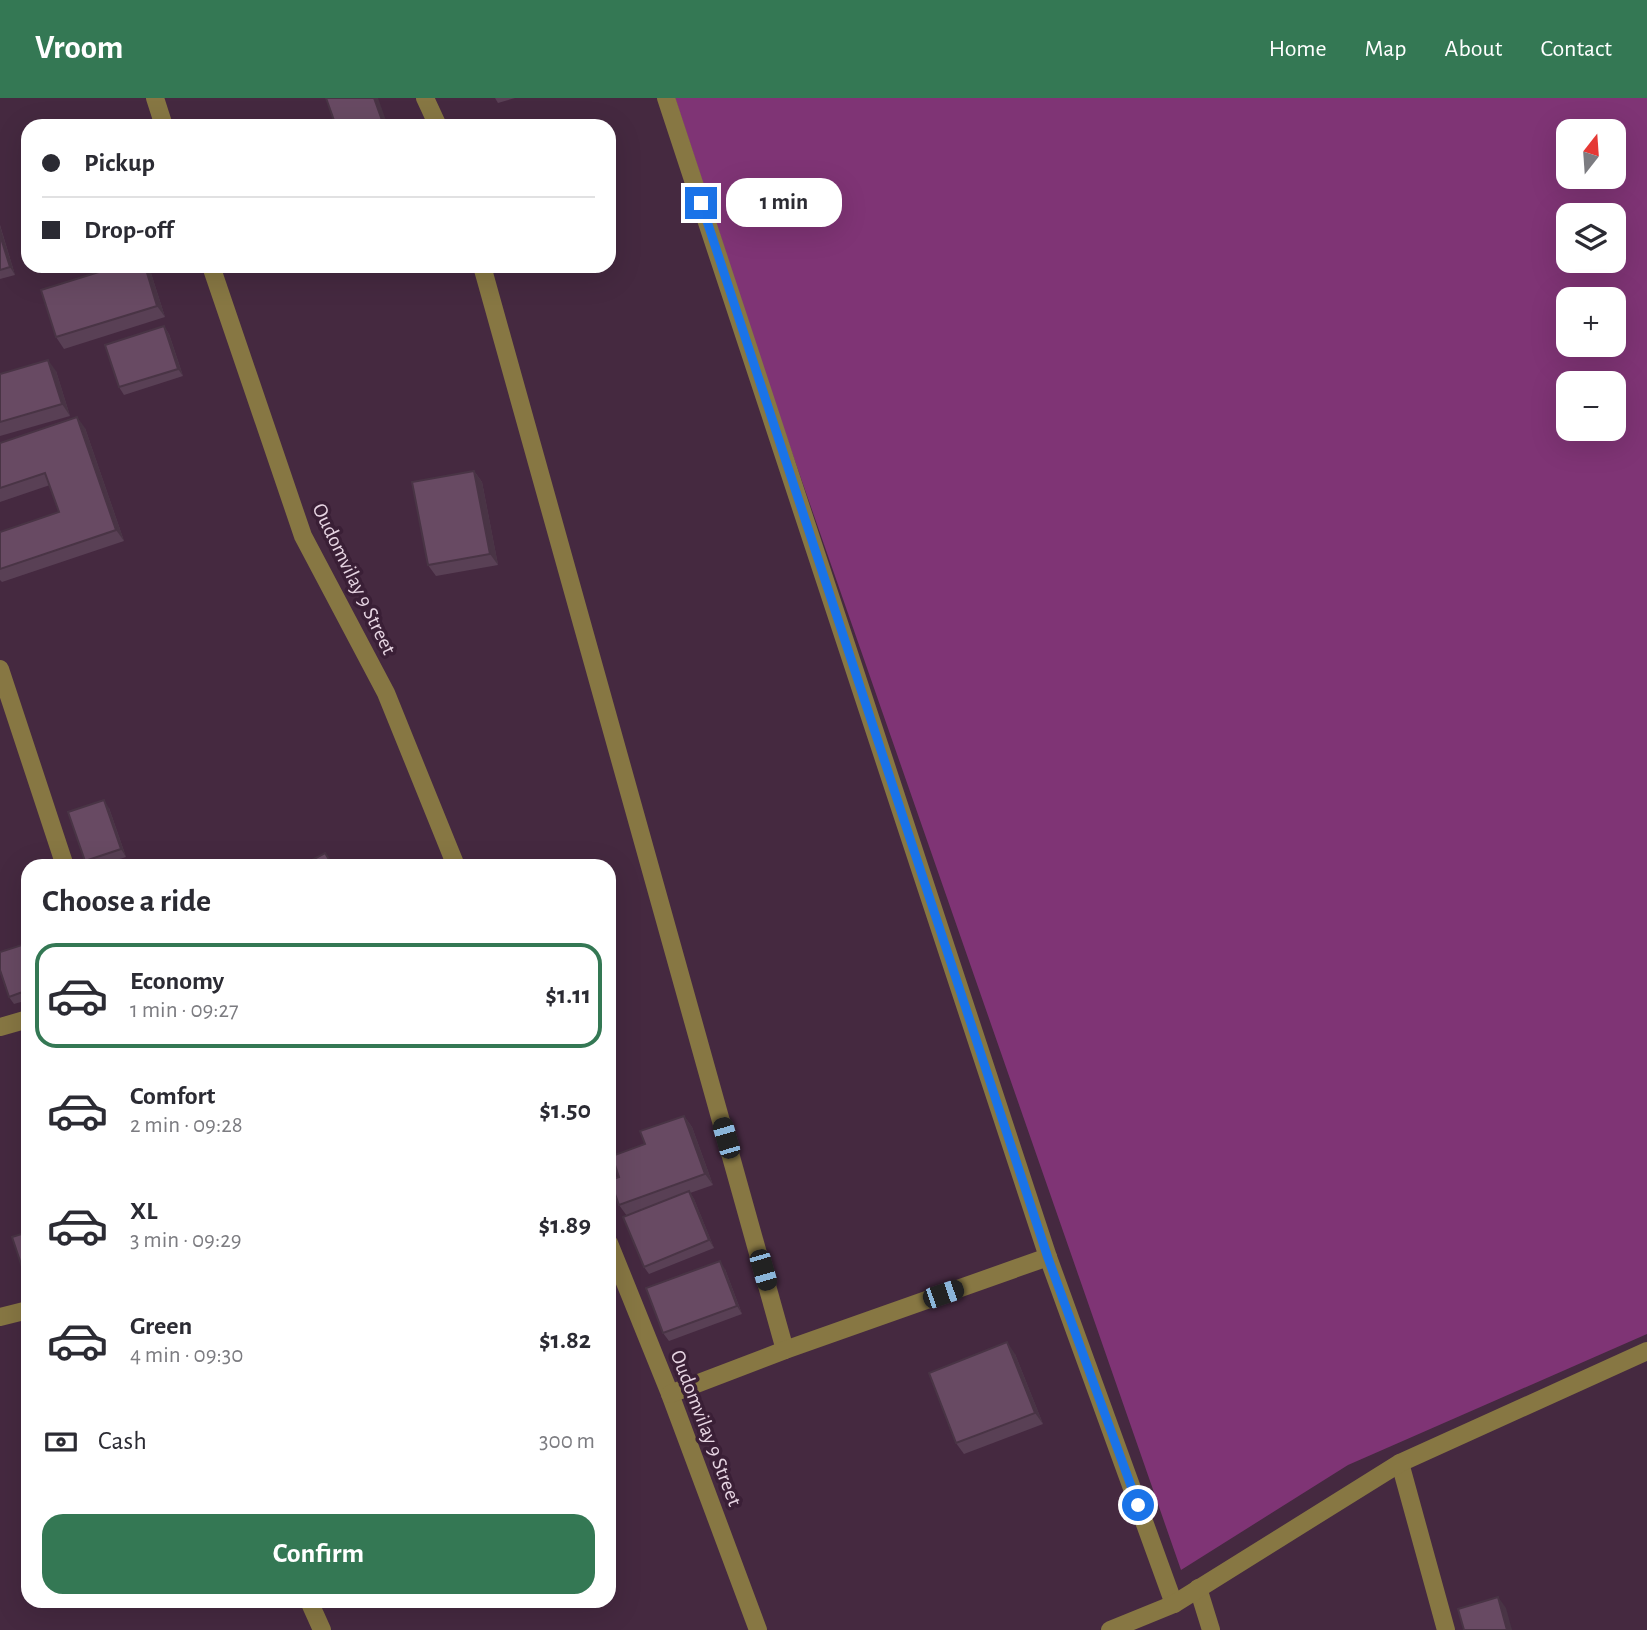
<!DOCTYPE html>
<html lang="en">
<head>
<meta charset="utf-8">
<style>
	:root { --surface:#fff; --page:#f7f7f7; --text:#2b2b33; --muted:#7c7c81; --line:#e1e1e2; --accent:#347854 }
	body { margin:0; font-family:"Alegreya Sans",sans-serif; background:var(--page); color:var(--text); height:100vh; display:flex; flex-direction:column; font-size:26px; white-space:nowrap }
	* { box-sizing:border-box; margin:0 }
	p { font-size:23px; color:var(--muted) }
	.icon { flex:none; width:38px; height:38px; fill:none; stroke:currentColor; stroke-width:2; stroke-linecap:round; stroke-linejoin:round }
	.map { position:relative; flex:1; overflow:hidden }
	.side { position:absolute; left:21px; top:761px; width:595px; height:749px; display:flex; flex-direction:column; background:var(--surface); border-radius:21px; box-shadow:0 7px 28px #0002 }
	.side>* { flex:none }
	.hud { position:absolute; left:21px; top:21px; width:595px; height:154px; border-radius:21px; box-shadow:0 7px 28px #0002; display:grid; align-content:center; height:154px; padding:0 21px; background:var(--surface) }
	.needle { width:46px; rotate:17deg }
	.tools { position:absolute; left:1556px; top:21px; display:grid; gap:14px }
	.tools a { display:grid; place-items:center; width:70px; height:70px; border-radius:14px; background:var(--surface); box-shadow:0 7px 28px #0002; font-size:35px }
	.end { position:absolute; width:32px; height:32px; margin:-16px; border:9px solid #1a73e8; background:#fff; box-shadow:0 0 0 4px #fff }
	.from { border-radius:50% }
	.bubble { position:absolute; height:49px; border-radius:21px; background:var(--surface); box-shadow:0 7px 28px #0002; font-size:23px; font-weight:700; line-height:49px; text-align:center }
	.car { position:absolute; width:21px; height:42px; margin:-21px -10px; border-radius:9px; box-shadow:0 0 5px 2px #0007; background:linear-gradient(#222 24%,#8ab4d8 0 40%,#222 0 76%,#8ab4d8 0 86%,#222 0) }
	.hud b { display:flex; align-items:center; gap:24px; height:66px; font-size:26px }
	.hud b+b { border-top:2px solid var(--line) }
	.hud i { width:18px; height:18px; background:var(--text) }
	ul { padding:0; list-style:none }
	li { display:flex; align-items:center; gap:21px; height:105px; margin:0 14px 10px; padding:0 7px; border:4px solid transparent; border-radius:21px }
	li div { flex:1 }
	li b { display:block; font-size:26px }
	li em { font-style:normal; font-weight:700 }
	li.active { border-color:var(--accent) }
	li>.icon { width:63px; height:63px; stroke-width:1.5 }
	h2 { padding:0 21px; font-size:32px; line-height:84px }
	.pay { display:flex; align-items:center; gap:18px; height:77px; padding:0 21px; font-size:26px }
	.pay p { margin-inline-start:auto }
	.cta { display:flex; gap:14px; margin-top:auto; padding:14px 21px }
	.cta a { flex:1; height:80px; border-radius:21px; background:var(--accent); color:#fff; font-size:28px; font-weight:700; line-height:80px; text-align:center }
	header { display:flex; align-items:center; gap:42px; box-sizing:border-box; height:98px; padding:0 35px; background:var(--accent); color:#fff }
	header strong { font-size:33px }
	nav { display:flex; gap:38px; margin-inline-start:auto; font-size:24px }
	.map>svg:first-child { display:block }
	.green { fill:#7f3475; fill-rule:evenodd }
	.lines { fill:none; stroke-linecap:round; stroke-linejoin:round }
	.minor { stroke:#877743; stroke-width:18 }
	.wall { fill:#594055 }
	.shaded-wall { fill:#493445 }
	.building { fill:#684a63; stroke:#493445; stroke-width:2 }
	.route { stroke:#1a73e8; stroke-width:9 }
	.labels { text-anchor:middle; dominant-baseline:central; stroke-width:7; stroke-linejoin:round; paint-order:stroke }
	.street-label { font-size:21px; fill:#e7d5e3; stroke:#3a1f36 }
</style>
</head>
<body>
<header>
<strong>Vroom</strong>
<nav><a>Home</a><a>Map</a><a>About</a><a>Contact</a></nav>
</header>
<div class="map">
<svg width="1647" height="1532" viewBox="0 0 1647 1532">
	<rect width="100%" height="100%" fill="#452940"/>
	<!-- green -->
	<path class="green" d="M675 0H1647V1236L1348 1367 1181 1472 780 320ZM1568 33H1614V79H1568ZM1568 117H1614V163H1568ZM1568 201H1614V247H1568ZM1568 285H1614V331H1568Z"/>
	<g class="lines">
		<!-- minor -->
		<g class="minor">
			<path d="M155 0 164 28"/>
			<path d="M425 0 438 28"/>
			<path d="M666 0 1048 1159 1174 1506"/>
			<path d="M211 168 303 438 386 595 456 768"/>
			<path d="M482 168 785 1252"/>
			<path d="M0 571 65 768"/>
			<path d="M0 929 28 921"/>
			<path d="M609 1145 670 1296 758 1532"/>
			<path d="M0 1219 28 1212"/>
			<path d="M670 1296 785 1252 1048 1159"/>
			<path d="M1400 1365 1446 1532"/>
			<path d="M1198 1490 1211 1532"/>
			<path d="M309 1503 322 1532"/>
			<path d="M1110 1532 1174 1506 1400 1365 1647 1253"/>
		</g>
	</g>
	<!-- wall -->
	<g class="wall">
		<path d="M495 0H515L498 5Z"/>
		<path d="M0 127 15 177 0 181Z"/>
		<path d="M150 172 165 219 64 251 56 239Z"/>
		<path d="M164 228 169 236 183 278 124 297 119 289Z"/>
		<path d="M56 273 70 318 0 338V276Z"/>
		<path d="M85 330 124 443 2 484 0 482V434L59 414 50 387 0 404V345Z"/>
		<path d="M474 373 482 384 498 467 436 478 428 467Z"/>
		<path d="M109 710 126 759 98 768H89L85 763Z"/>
		<path d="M28 845V902L14 906 9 899Z"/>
		<path d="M684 1018 692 1029 713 1087 690 1095 694 1101 714 1150 649 1176 644 1169 627 1118 619 1107 645 1046Z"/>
		<path d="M725 1171 742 1216 669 1243 663 1235Z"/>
		<path d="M1015 1256 1043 1326 964 1356 956 1345Z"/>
	</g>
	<!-- shaded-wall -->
	<g class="shaded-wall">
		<path d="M374 0H378L388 28H384Z"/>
		<path d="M0 127V128L15 177 10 169 0 137Z"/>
		<path d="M145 168H148L150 172 165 219 157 208Z"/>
		<path d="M164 228 169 236 183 278 178 271Z"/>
		<path d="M48 262 56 273 70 318 62 306Z"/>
		<path d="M77 319 85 330 124 443 116 432Z"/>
		<path d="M474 373 482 384 498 467 490 456Z"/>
		<path d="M104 702 109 710 126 759 121 751Z"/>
		<path d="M684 1018 692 1029 713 1087 705 1076Z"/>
		<path d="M689 1093 694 1101 714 1150 709 1142Z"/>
		<path d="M720 1163 725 1171 742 1216 737 1208Z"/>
		<path d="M1007 1244 1015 1256 1043 1326 1035 1315Z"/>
		<path d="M1498 1499 1506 1510 1512 1532H1507Z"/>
	</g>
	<!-- building -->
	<g class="building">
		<path d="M326 0H374L384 28H336Z"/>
		<path d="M0 137 10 169 0 172Z"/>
		<path d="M118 168H145L157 208 56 239 41 192Z"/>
		<path d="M164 228 178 271 119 289 105 247Z"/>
		<path d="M48 262 62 306 0 324V276Z"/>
		<path d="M77 319 116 432 0 471V434L59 414 45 375 0 390V345Z"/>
		<path d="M474 373 490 456 428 467 412 384Z"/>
		<path d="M104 702 121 751 85 763 68 714Z"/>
		<path d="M325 755 333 768H301Z"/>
		<path d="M28 845V892L9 899 0 872V854Z"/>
		<path d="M684 1018 705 1076 619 1107 610 1082 619 1079 612 1058 645 1046 640 1033Z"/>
		<path d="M689 1093 709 1142 644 1169 623 1119Z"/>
		<path d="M28 1134V1187L12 1139Z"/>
		<path d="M720 1163 737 1208 663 1235 646 1190Z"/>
		<path d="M1007 1244 1035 1315 956 1345 929 1275Z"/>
		<path d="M1498 1499 1507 1532H1464L1458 1511Z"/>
	</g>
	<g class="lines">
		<!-- route -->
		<path class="route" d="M701 105 1048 1160 1138 1407"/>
	</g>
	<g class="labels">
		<!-- street labels -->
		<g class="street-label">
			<text transform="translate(354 481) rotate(64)">Oudomvilay 9 Street</text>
			<text transform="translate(706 1330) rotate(69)">Oudomvilay 9 Street</text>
		</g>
	</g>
</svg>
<div class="tools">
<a><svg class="needle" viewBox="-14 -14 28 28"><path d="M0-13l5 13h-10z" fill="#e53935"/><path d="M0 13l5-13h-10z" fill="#7c7c81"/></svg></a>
<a><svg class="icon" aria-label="layers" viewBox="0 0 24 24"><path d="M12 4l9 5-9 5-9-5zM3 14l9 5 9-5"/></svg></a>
<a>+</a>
<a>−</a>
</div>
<i class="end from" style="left:1138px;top:1407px"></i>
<i class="end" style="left:701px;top:105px"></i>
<div class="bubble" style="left:726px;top:80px;width:116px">1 min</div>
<i class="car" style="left:726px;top:1040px;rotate:344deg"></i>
<i class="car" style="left:763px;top:1172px;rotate:164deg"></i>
<i class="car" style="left:943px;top:1196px;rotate:71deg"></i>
<div class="hud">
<b><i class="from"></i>Pickup</b>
<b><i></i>Drop-off</b>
</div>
<section class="side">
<h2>Choose a ride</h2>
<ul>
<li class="active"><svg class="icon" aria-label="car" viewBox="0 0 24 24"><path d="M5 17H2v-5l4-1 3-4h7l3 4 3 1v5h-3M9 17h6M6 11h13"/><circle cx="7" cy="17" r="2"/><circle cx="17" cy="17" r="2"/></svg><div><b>Economy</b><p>1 min · 09:27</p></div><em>$1.11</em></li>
<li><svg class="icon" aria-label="car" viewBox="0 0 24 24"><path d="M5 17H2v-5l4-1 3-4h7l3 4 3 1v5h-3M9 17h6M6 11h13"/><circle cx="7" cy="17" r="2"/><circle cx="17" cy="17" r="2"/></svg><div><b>Comfort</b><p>2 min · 09:28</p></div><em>$1.50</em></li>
<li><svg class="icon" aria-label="car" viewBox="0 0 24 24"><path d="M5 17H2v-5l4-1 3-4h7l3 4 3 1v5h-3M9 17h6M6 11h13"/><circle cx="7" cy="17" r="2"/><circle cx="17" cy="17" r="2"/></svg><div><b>XL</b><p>3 min · 09:29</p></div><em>$1.89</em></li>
<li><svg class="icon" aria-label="car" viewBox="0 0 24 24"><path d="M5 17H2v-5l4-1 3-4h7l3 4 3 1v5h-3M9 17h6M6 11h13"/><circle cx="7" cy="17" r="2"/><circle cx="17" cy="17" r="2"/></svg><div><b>Green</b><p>4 min · 09:30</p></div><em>$1.82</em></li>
</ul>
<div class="pay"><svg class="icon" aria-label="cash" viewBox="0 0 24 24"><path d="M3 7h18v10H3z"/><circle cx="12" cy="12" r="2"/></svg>Cash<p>300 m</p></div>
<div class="cta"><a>Confirm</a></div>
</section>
</div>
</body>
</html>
